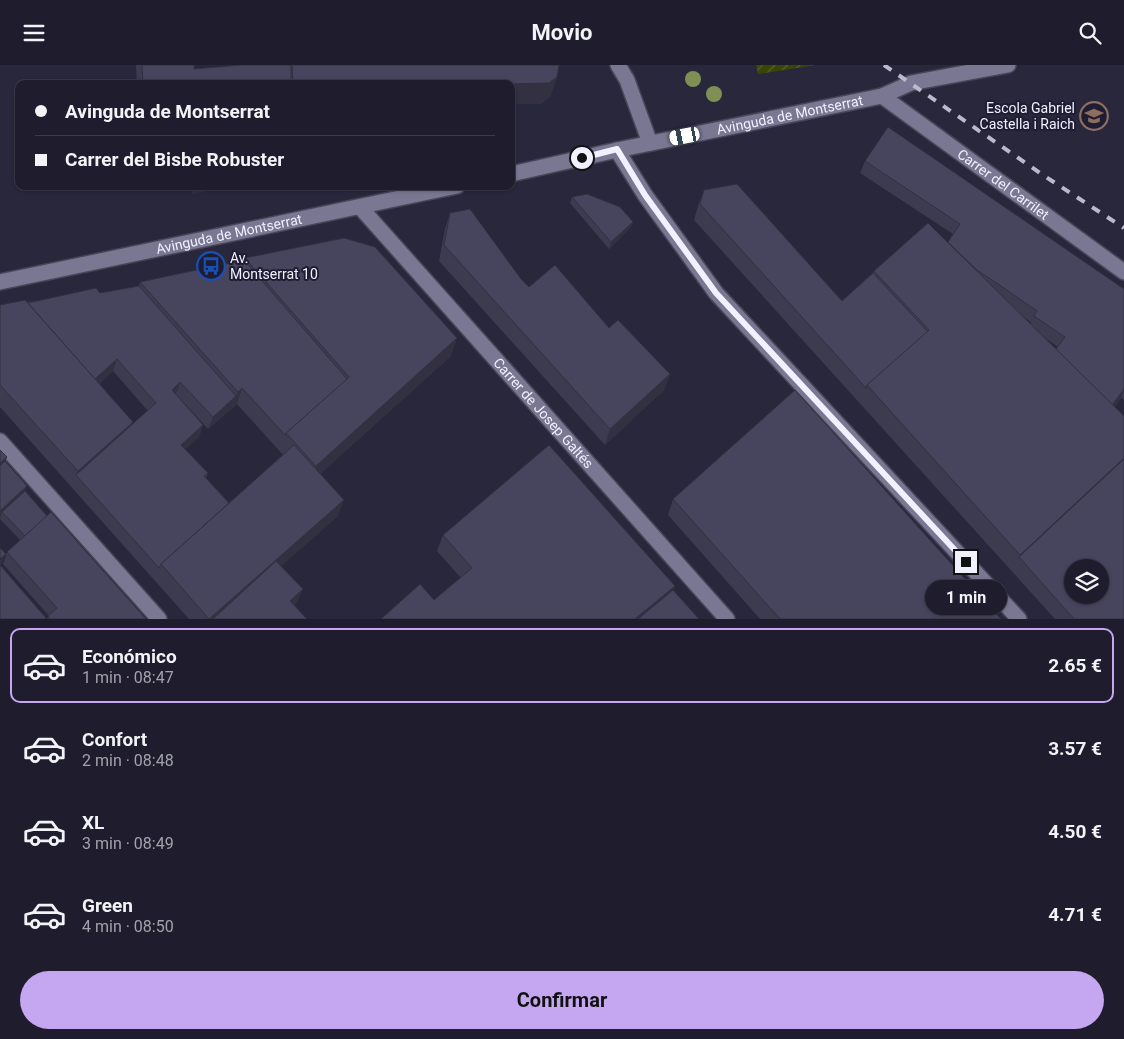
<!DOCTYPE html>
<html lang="es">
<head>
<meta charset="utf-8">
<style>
	:root { --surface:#1f1d2d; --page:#2c2a39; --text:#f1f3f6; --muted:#a1a2aa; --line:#3c3b49; --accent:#c5a7f1 }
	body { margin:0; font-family:Roboto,sans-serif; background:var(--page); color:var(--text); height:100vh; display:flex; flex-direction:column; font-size:19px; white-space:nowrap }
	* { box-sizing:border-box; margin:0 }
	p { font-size:16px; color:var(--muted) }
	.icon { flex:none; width:28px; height:28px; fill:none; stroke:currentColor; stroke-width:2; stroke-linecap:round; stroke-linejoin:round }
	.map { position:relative; height:554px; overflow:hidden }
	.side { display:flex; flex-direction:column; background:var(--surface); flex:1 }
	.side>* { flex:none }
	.guide { position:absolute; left:15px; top:15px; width:500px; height:110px; border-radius:10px; box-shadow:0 1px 4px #0004,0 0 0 1px var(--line); display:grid; align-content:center; height:110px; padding:0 20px; background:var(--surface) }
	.controls { position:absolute; left:1064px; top:494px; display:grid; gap:10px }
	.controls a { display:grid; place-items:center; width:45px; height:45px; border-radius:50%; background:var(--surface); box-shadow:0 1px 4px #0004,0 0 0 1px var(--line); font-size:25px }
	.end { position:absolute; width:22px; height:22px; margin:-11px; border:6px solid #f0f0fe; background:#111; box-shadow:0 0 0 2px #111 }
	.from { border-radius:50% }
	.bubble { position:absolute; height:35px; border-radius:18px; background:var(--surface); box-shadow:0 1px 4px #0004,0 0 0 1px var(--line); font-size:16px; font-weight:700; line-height:35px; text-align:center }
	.car { position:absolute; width:15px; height:30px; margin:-15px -8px; border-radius:6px; box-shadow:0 0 4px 1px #0007; background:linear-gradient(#fff 24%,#345 0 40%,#fff 0 76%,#345 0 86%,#fff 0) }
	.guide b { display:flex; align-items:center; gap:18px; height:48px; font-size:19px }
	.guide b+b { border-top:1px solid var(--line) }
	.guide i { width:12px; height:12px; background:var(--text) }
	ul { padding:9px 0 0; list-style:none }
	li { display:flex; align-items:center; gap:15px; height:75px; margin:0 10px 8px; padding:0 10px; border:2px solid transparent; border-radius:10px }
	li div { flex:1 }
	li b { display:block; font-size:19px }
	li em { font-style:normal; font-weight:700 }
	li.on { border-color:var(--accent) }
	li>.icon { width:45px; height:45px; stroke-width:1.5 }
	.cta { display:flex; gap:10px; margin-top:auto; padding:10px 20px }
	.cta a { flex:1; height:58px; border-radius:30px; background:var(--accent); color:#111; font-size:20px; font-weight:700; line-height:58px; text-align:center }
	header { display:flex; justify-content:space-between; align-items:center; height:65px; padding:0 20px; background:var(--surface); font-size:22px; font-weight:700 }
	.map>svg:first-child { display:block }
	.garden { fill:url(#garden-furrows) }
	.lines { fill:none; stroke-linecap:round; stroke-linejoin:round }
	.minor-casing { stroke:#474558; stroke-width:18 }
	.minor { stroke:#797791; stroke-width:15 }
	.rail { stroke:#bbbaca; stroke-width:4; stroke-dasharray:9 9; stroke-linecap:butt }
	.tree { fill:#809055 }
	.wall { fill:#3d3b50; fill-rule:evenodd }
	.shaded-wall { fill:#323041 }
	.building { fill:#47455d; stroke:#323041; fill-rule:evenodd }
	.route { stroke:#f0f0fe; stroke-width:6 }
	.labels { text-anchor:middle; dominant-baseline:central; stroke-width:4; stroke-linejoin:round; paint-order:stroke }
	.poi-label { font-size:14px; fill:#f0f0fe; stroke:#1f1d32; text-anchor:end }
	.street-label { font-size:14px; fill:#f0f0fe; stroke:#1f1d32 }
</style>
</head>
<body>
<header><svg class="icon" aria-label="menu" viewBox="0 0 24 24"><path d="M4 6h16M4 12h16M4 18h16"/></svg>Movio<svg class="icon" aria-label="search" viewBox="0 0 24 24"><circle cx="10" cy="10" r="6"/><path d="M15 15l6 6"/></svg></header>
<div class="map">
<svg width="1124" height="554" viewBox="0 0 1124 554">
	<defs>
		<pattern id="garden-furrows" width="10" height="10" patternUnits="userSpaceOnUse" patternTransform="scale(1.25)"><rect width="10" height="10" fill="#394607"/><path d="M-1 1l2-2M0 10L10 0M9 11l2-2" fill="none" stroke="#56612c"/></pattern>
	</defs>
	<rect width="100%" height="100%" fill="#29273c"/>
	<!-- garden -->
	<path class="garden" d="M756 0H816L758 9Z"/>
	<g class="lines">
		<defs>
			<g id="minor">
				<path d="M618 0 627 15 650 78"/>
				<path id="s1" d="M882 31 1124 207"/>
				<path d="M617 85 645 130 716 228 1019 554"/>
				<path id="s2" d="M511 109 617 85 882 31 911 18 1008 0"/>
				<path id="s3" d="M360 142 727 554"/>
				<path id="s4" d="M0 217 457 121"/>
				<path d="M0 376 159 554"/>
			</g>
		</defs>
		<!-- minor casing -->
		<use href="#minor" class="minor-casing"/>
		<!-- minor -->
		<use href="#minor" class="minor"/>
		<!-- rail -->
		<path class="rail" d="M884 0 1043 110 1124 163"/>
	</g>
	<!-- trees -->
	<g class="tree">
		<circle cx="693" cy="14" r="8"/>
		<circle cx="714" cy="29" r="8"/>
	</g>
	<!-- wall -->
	<g class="wall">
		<path d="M136 0H194V4L241 0H559L557 12 550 32 541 39H511V19H137Z"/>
		<path d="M865 96 1124 224V335L1121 333 1115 342 1124 554H1055L694 155 698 141 704 125 842 236 873 208 874 206 948 177 953 169 860 108ZM1022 251 1031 257V259ZM1045 273 1058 282 1056 284Z"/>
		<path d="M192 121H228L192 129Z"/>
		<path d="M572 132 633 157 630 163 609 184 570 138Z"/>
		<path d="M450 148 529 222 609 263 670 309 664 325 605 380 439 196 445 164Z"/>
		<path d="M245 193 451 291 320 409 338 451 281 501 298 536 294 540 307 554H189L0 342V240L100 228 139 221 140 217 244 195ZM113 306 148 346 131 361 99 319ZM176 329 208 364 237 339 283 390 229 438 206 413 208 408 185 384 199 372 203 360Z"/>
		<path d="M0 385 7 392 5 396 27 421 25 426 47 451 146 554H47L49 551 3 499 7 487 20 475 0 454Z"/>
		<path d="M673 434 1001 554H760L668 450Z"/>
		<path d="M443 470 675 521 673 525 434 535 461 513 437 486Z"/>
	</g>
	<!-- shaded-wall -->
	<g class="shaded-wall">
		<path d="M557 12 550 32 541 39H511V19L505 18Z"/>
		<path d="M194 121H228L192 129Z"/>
		<path d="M633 157 630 163 609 184 611 177Z"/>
		<path d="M457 273 451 291 309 419 316 401Z"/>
		<path d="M117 294 113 306 88 328 93 316Z"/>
		<path d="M670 309 664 325 605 380 610 364Z"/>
		<path d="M180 317 176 329 167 337 172 325Z"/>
		<path d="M242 323 237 339 208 364 213 352 236 331 238 327Z"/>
		<path d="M1124 324 1121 333 1104 357 1109 345Z"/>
		<path d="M133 357 127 373 76 410 78 406Z"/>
		<path d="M203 360 199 372 177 392 181 380Z"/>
		<path d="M7 392 1 408 0 409V398Z"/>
		<path d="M1124 393V405L1019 492 1020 490Z"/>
		<path d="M27 421 22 433 2 447 0 454V446Z"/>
		<path d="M344 435 338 451 222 554H210Z"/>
		<path d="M6 489 1 501 0 502V494Z"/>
		<path d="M675 521 669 537 648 554H635Z"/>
		<path d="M303 524 298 536 286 548 290 536Z"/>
	</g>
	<!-- building -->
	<g class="building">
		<path d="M142 0H194V4L241 0H291V19H143Z"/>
		<path d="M292 0H559L557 12 549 18 505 19H293Z"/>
		<path d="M888 62 1124 224V324L1112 340 1056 284 1065 272 1034 251 1037 246 1001 221 977 205 948 177 960 159 865 96Z"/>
		<path d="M737 119 842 236 873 208 928 267 867 320 866 323 700 139 704 125Z"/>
		<path d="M587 129 620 142 633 157 611 177 572 132Z"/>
		<path d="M470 144 521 214 529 222 555 200 609 263 618 255 670 309 610 364 444 180 450 148Z"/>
		<path d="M928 158 1124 351V393L1020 490 867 320 929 265 874 206Z"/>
		<path d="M344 173 375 182 457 273 316 401 286 368 349 312 245 193Z"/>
		<path d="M244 195 347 314 286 368 285 370 242 323 238 327 140 217Z"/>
		<path d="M139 221 236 331 213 352 180 317 172 325 203 360 181 380 208 408 204 411 229 438 161 499 159 503 76 410 156 338 117 294 95 314 28 238 96 223 100 228Z"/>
		<path d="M25 235 133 357 78 406 0 320V240Z"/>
		<path d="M795 325 1001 554H780L673 434Z"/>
		<path d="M294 380 344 435 209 554 161 499Z"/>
		<path d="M549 380 675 521 635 554H381L420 519 434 535 472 503 443 470Z"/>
		<path d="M0 385 7 392 0 398Z"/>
		<path d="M1124 394V554H1074L1019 492ZM1072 502H1100V530H1072Z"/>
		<path d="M5 396 27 421 0 446V401Z"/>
		<path d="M25 426 47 451 25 471 2 447Z"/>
		<path d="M51 447 146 554H50L48 551 57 543 7 487Z"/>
		<path d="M0 483 6 489 0 494Z"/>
		<path d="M276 496 303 524 290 536 307 554H213Z"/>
		<path d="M0 500 46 553 45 554H0Z"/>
		<path d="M673 525 699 554H638Z"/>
	</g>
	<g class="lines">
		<!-- route -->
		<path class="route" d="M582 93 617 84 645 130 716 228 966 497"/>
	</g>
	<!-- icons -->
	<defs>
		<symbol id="school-ring" viewBox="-11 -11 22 22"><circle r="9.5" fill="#1f1d32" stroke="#8d6e63" stroke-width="1.5"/><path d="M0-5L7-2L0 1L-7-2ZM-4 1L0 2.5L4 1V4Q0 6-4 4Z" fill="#8d6e63"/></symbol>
		<symbol id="bus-ring" viewBox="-11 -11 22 22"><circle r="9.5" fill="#1f1d32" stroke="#1a4fb4" stroke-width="1.5"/><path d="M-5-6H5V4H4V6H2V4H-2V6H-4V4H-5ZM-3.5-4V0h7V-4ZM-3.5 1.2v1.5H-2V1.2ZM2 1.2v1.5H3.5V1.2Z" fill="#1a4fb4"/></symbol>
	</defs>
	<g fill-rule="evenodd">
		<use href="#school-ring" x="1078" y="35" width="32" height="32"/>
		<use href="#bus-ring" x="195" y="185" width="32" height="32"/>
	</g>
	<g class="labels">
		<!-- poi labels -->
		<g class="poi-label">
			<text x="1075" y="43">Escola Gabriel<tspan x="1075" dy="16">Castella i Raich</tspan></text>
			<text x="230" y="193" text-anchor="start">Av.<tspan x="230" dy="16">Montserrat 10</tspan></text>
		</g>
		<!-- street labels -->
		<g class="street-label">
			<text stroke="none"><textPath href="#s2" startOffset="285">Avinguda de Montserrat</textPath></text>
			<text stroke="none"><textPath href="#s1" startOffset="150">Carrer del Carrilet</textPath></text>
			<text stroke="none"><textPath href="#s4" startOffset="234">Avinguda de Montserrat</textPath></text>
			<text stroke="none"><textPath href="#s3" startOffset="276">Carrer de Josep Galtés</textPath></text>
		</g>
	</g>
</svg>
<div class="controls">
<a><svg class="icon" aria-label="layers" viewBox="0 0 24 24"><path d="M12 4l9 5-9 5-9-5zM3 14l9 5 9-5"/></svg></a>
</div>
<i class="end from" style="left:582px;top:93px"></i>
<i class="end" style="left:966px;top:497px"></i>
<div class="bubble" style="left:925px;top:515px;width:82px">1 min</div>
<i class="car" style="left:685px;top:71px;rotate:259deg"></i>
<div class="guide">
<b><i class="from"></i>Avinguda de Montserrat</b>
<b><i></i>Carrer del Bisbe Robuster</b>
</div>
</div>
<section class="side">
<ul>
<li class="on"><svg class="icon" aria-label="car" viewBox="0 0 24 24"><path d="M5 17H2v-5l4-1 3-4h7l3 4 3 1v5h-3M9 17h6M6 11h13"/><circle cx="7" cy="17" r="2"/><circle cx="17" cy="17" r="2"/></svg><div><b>Económico</b><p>1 min · 08:47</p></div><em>2.65 €</em></li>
<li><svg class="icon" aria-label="car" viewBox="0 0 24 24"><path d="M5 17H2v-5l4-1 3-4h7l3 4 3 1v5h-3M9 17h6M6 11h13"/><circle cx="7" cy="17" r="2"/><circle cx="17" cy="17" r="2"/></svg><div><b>Confort</b><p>2 min · 08:48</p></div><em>3.57 €</em></li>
<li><svg class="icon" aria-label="car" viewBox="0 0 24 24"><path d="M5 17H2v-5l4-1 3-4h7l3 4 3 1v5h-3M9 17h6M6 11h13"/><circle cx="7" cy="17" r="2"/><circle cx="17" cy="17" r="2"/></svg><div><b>XL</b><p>3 min · 08:49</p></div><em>4.50 €</em></li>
<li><svg class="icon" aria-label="car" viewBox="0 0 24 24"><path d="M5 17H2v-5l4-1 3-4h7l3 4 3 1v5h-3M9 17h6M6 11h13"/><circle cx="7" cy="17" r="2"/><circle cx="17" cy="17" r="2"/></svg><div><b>Green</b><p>4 min · 08:50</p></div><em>4.71 €</em></li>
</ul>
<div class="cta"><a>Confirmar</a></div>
</section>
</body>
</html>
